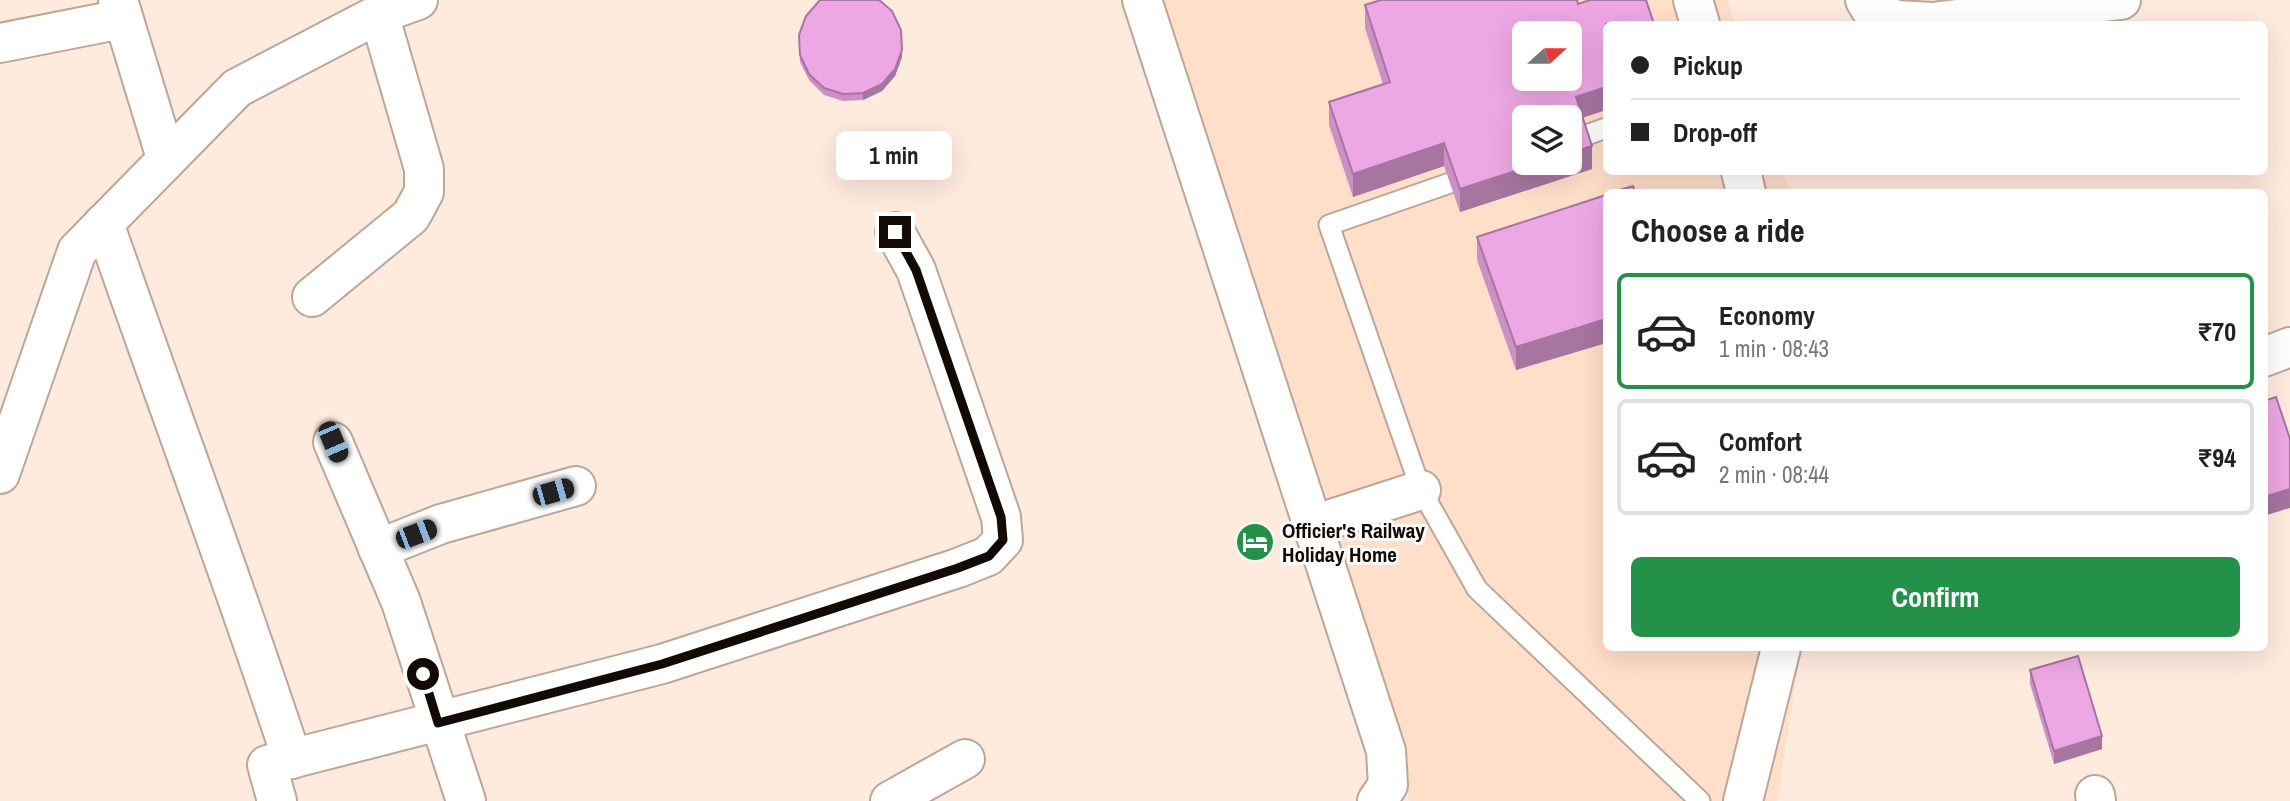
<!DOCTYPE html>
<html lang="en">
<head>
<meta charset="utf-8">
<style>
	:root { --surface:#fff; --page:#f2f2f2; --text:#222; --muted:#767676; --line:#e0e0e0; --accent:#249149 }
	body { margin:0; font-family:"Archivo Narrow",sans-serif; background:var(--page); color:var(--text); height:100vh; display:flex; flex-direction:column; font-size:26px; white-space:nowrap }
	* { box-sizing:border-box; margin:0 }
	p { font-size:23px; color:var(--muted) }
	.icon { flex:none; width:38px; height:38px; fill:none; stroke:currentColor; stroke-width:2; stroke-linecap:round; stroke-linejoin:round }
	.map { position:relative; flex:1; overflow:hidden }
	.side { position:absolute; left:1603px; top:189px; width:665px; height:462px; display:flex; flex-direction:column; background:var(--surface); border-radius:10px; box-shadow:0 7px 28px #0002 }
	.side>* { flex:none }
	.guide { position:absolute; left:1603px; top:21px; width:665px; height:154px; border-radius:10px; box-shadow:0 7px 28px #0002; display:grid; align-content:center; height:154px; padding:0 28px; background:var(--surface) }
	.needle { width:46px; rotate:69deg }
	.buttons { position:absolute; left:1512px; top:21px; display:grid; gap:14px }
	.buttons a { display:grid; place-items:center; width:70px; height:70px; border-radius:10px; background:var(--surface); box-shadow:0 7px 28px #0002; font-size:35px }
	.end { position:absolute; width:32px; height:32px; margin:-16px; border:9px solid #120a05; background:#fff; box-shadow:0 0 0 4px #fff }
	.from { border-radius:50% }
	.bubble { position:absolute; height:49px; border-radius:10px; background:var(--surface); box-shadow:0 7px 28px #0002; font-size:23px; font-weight:800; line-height:49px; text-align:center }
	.car { position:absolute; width:21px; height:42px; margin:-21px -10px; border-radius:9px; box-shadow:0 0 5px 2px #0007; background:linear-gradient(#222 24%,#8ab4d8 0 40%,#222 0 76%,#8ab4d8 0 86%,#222 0) }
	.guide b { display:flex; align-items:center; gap:24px; height:66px; font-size:26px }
	.guide b+b { border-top:2px solid var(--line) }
	.guide i { width:18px; height:18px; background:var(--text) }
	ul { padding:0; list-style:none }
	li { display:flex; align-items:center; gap:21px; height:116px; margin:0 14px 10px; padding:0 14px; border:4px solid var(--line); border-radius:10px }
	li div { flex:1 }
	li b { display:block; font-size:26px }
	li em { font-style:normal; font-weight:800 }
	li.selected { border-color:var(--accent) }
	li>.icon { width:63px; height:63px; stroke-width:1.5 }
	h2 { padding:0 28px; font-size:32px; line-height:84px }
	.primary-button { display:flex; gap:14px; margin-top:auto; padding:14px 28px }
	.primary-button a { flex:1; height:80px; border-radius:10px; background:var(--accent); color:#fff; font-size:28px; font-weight:800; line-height:80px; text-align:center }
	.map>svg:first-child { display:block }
	.built { fill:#ffdeca; fill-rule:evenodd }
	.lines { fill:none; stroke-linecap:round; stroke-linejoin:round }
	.service-casing { stroke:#bea697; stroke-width:23 }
	.minor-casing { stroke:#bea697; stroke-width:42 }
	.service { stroke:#fff; stroke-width:19 }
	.minor { stroke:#fff; stroke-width:38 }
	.wall { fill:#cc90c4 }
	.shaded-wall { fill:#a675a0 }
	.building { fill:#eda7e4; stroke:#a675a0; stroke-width:2; fill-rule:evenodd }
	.route { stroke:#120a05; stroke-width:9 }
	.labels { text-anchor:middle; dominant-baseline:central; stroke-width:6; stroke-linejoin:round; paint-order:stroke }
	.poi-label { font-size:21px; font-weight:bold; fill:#120a05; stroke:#fcfcfc; text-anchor:start }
</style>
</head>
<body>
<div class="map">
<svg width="2290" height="801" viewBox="0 0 2290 801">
	<rect width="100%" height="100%" fill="#ffeade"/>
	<!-- built -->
	<path class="built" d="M1156 0H1727L1735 24H1606V172H1783L1790 192H1606V648H1801L1777 801H1410ZM1524 33H1570V79H1524ZM1524 117H1570V163H1524Z"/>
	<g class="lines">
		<defs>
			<g id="service">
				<path d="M1581 137 1606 128"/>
				<path d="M1450 183 1329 225 1421 490 1477 589 1700 801"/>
			</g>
			<g id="minor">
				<path d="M118 0 166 158"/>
				<path d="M1142 0 1386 751 1388 785 1377 801"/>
				<path d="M1693 0 1700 24"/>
				<path d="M1865 0 1871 10 1897 20 1932 22 2121 0"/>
				<path d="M0 43 122 19"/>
				<path d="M1741 172 1746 192"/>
				<path d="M104 223C166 402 233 579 292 759"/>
				<path d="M312 297 411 216 424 192V169L379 14"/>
				<path d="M2264 357 2290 347"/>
				<path d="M333 442 401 602 466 801"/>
				<path d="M0 474 77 251 237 88 379 14 418 0"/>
				<path d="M1313 525 1421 490"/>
				<path d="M378 549 441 524 576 486"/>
				<path d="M2095 795 2096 801"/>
				<path d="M277 801 267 765 662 664 958 568 988 556 1003 540 1001 517 916 270 895 232"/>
				<path d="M890 801 965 759"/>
				<path d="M1743 801 1781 648"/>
			</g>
		</defs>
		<!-- service casing -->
		<use href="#service" class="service-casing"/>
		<!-- minor casing -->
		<use href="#minor" class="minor-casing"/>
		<!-- service -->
		<use href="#service" class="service"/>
		<!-- minor -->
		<use href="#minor" class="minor"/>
	</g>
	<!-- wall -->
	<g class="wall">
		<path d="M1365 5 1583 118 1592 169 1460 212 1444 166 1353 197 1329 125V102L1383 84 1365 28Z"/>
		<path d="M799 42 902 57 895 76 882 91 863 100 843 101 824 95 809 80 800 62Z"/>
		<path d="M1606 195V343L1516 370 1477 260V237Z"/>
		<path d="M2030 670 2102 749 2054 764 2030 684Z"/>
	</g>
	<!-- shaded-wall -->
	<g class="shaded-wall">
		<path d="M902 50V57L895 76 882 91 863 100V93Z"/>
		<path d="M1606 87V110L1576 120V97Z"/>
		<path d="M1444 143V166L1353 197V174Z"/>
		<path d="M1592 146V169L1460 212V189L1540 163H1570V153Z"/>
		<path d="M1606 319V343L1516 370V347Z"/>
		<path d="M2290 489V508L2264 516V497Z"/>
		<path d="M2102 736V749L2054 764V751Z"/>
	</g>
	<!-- building -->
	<g class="building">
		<path d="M820 0H879L892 11 901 30 902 50 895 69 882 84 863 93 843 94 824 88 809 74 800 55 799 35 806 16Z"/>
		<path d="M1381 0H1577L1578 4 1590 0H1646L1654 24H1606V87L1576 97 1592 146 1570 153V117H1524V163H1540L1460 189 1444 143 1353 174 1329 102 1390 82 1365 5ZM1524 33H1570V79H1524Z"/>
		<path d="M1633 186 1635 192H1613Z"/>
		<path d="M1606 195V319L1516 347 1477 237Z"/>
		<path d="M2276 397 2290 439V489L2264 497V401Z"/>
		<path d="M2078 656 2102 736 2054 751 2030 670Z"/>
	</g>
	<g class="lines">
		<!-- route -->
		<path class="route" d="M423 674 438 723 662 664 958 568 989 556 1003 540 1001 517 916 270 895 232"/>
	</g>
	<!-- icons -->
	<defs>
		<symbol id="hotel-disc" viewBox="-11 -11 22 22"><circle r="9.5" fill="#249149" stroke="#fcfcfc"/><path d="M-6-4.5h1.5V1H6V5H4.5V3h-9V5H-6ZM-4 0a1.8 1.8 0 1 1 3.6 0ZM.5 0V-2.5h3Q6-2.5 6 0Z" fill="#fff"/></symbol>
	</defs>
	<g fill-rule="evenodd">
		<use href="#hotel-disc" x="1233" y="520" width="44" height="44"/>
	</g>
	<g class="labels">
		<!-- poi labels -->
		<g class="poi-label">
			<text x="1282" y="530">Officier's Railway<tspan x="1282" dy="24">Holiday Home</tspan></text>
		</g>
	</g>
</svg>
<div class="buttons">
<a><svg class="needle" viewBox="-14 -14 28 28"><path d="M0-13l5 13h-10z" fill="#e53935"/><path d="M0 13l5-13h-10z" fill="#767676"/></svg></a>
<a><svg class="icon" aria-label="layers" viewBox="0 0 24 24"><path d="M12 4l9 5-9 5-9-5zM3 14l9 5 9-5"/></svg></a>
</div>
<i class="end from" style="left:423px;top:674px"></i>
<i class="end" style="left:895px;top:232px"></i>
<div class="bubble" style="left:836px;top:131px;width:116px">1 min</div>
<i class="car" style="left:333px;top:442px;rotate:157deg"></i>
<i class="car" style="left:553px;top:492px;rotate:74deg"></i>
<i class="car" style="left:416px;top:534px;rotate:69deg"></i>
<div class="guide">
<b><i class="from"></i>Pickup</b>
<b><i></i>Drop-off</b>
</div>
<section class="side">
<h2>Choose a ride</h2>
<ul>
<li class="selected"><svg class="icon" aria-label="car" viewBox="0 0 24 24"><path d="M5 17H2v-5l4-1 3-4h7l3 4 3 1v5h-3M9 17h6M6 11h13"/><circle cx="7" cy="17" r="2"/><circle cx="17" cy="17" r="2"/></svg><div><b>Economy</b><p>1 min · 08:43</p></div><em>₹70</em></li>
<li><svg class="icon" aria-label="car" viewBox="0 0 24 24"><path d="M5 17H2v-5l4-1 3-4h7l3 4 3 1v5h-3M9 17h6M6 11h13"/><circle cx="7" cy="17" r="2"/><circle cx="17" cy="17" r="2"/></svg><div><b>Comfort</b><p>2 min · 08:44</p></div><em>₹94</em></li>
</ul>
<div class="primary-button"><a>Confirm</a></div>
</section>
</div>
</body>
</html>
